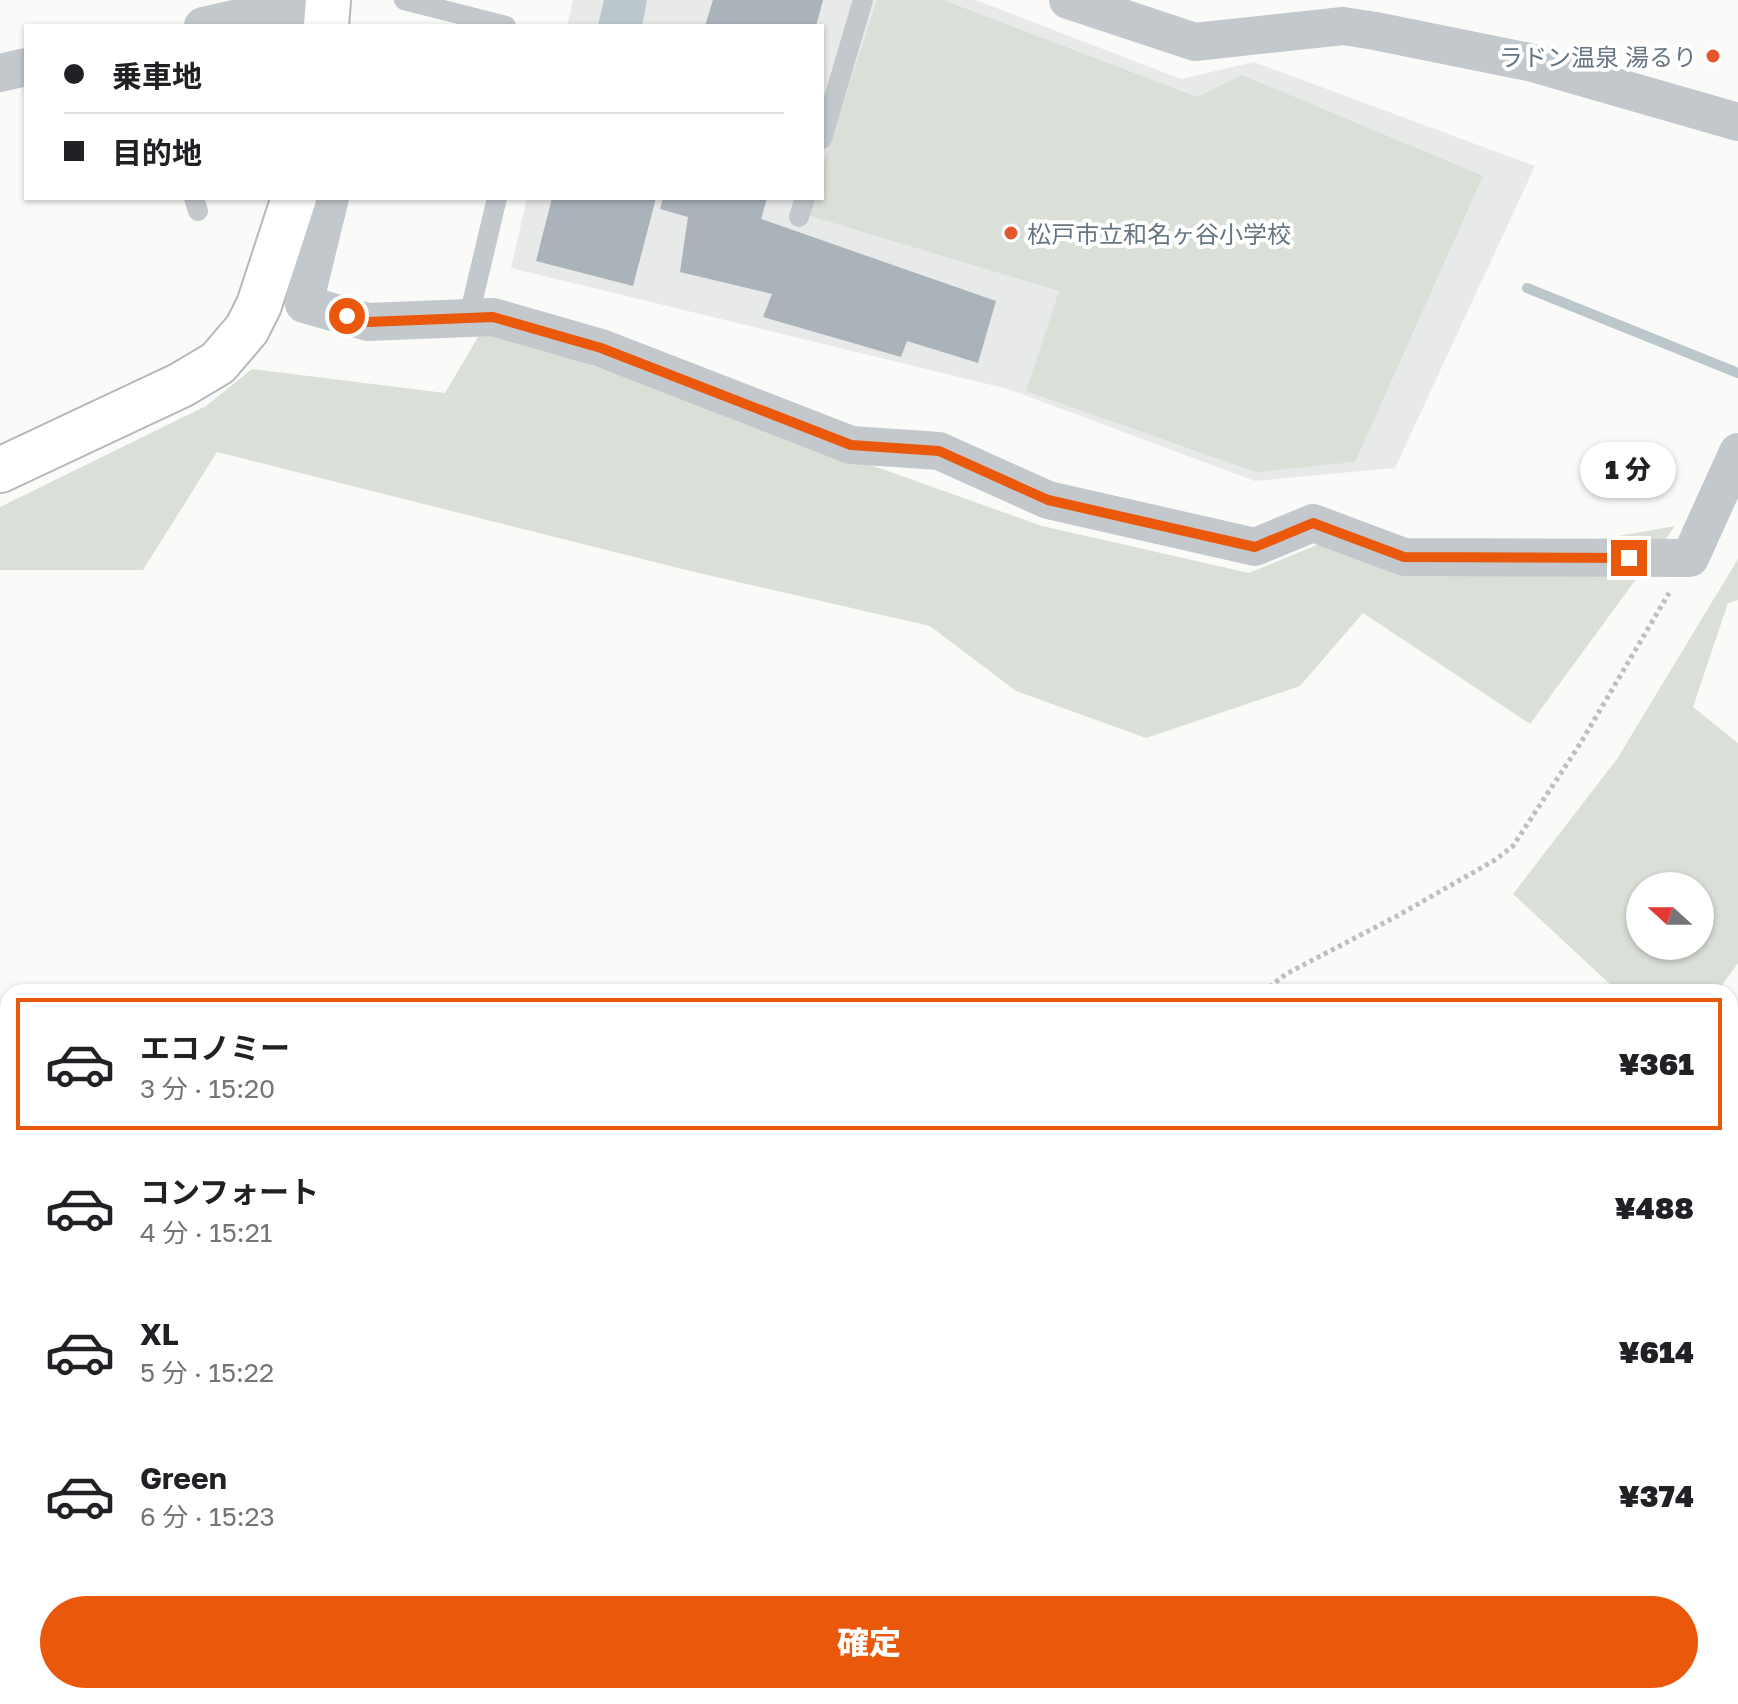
<!DOCTYPE html>
<html lang="ja">
<head>
<meta charset="utf-8">
<style>
	:root { --surface:#fff; --page:#f6f6f6; --text:#202124; --muted:#757577; --line:#e0e0e0; --accent:#ea580c }
	body { margin:0; font-family:"Golos Text","Noto Sans JP",sans-serif; background:var(--page); color:var(--text); height:100vh; display:flex; flex-direction:column; font-size:30px; white-space:nowrap }
	* { box-sizing:border-box; margin:0 }
	p { font-size:26px; color:var(--muted) }
	.icon { flex:none; width:44px; height:44px; fill:none; stroke:currentColor; stroke-width:2; stroke-linecap:round; stroke-linejoin:round }
	.map { position:relative; flex:1; overflow:hidden }
	.side { position:absolute; left:0px; top:984px; width:1738px; height:720px; display:flex; flex-direction:column; background:var(--surface); border-radius:24px 24px 0 0; box-shadow:0 2px 6px #0004 }
	.side>* { flex:none }
	.hud { position:absolute; left:24px; top:24px; width:800px; height:176px; border-radius:0px; box-shadow:0 2px 6px #0004; display:grid; align-content:center; height:176px; padding:0 40px; background:var(--surface) }
	.needle { width:52px; rotate:291deg }
	.tools { position:absolute; left:1626px; top:872px; display:grid; gap:16px }
	.tools a { display:grid; place-items:center; width:88px; height:88px; border-radius:50%; background:var(--surface); box-shadow:0 2px 6px #0004; font-size:40px }
	.end { position:absolute; width:36px; height:36px; margin:-18px; border:10px solid #ea580c; background:#fff; box-shadow:0 0 0 4px #fff }
	.from { border-radius:50% }
	.bubble { position:absolute; height:56px; border-radius:28px; background:var(--surface); box-shadow:0 2px 6px #0004; font-size:26px; font-weight:800; line-height:56px; text-align:center }
	.hud b { display:flex; align-items:center; gap:28px; height:76px; font-size:30px }
	.hud b+b { border-top:2px solid var(--line) }
	.hud i { width:20px; height:20px; background:var(--text) }
	ul { padding:14px 0 0; list-style:none }
	li { display:flex; align-items:center; gap:24px; height:132px; margin:0 16px 12px; padding:0 24px; border:4px solid transparent; border-radius:0px }
	li div { flex:1 }
	li b { display:block; font-size:30px }
	li em { font-style:normal; font-weight:800 }
	li.active { border-color:var(--accent) }
	li>.icon { width:72px; height:72px; stroke-width:1.5 }
	.button { display:flex; gap:16px; margin-top:auto; padding:16px 40px }
	.button a { flex:1; height:92px; border-radius:48px; background:var(--accent); color:#fff; font-size:32px; font-weight:800; line-height:92px; text-align:center }
	.map>svg:first-child { display:block }
	.built { fill:#e8e9e9 }
	.green { fill:#dadfd7; fill-rule:evenodd }
	.water { fill:#bbc7cb }
	.lines { fill:none; stroke-linecap:round; stroke-linejoin:round }
	.stream { stroke:#bbc7cb; stroke-width:10 }
	.building { fill:#aab3b9 }
	.secondary-casing { stroke:#b3babf; stroke-width:48 }
	.path { stroke:#bbbfc2; stroke-width:5; stroke-dasharray:4 4; stroke-linecap:butt }
	.lane { stroke:#c3c8cc; stroke-width:20 }
	.street { stroke:#c3c8cc; stroke-width:38 }
	.secondary { stroke:#fff; stroke-width:44 }
	.route { stroke:#ea580c; stroke-width:10 }
	.poi-dot { fill:#e4572e; stroke:#fff; stroke-width:3 }
	.labels { text-anchor:middle; dominant-baseline:central; stroke-width:8; stroke-linejoin:round; paint-order:stroke }
	.poi-label { font-size:24px; fill:#657683; stroke:#fff; text-anchor:end }
</style>
</head>
<body>
<div class="map">
<svg width="1738" height="1704" viewBox="0 0 1738 1704">
	<rect width="100%" height="100%" fill="#fafaf8"/>
	<!-- built -->
	<g class="built">
		<path d="M573 0H976L1181 79 1254 62 1535 166 1395 468 1255 481 1008 389 511 268 527 198H822V26H567Z"/>
		<path d="M476 1696H954V1704H474Z"/>
	</g>
	<!-- green -->
	<g class="green">
		<path d="M877 0H943L1197 97 1242 75 1483 176 1355 462 1256 472 1026 391 1059 291 807 215 812 198H822V168Z"/>
		<path d="M484 327 1042 526 1249 573 1341 535 1407 573 1675 526 1530 724 1363 613 1300 686 1146 738 1016 691 930 626 686 570 217 452 143 570H0V507L206 406 252 369 445 393Z"/>
		<path d="M1738 559V600L1728 603 1693 707 1738 743V963L1717 992H1613L1612 986 1513 894 1617 759ZM1700 886V946H1640V886Z"/>
	</g>
	<!-- water -->
	<path class="water" d="M604 0H647L642 26 598 25Z"/>
	<g class="lines">
		<!-- stream -->
		<path class="stream" d="M1527 288 1738 373"/>
	</g>
	<!-- building -->
	<g class="building">
		<path d="M713 0H823L816 26H705Z"/>
		<path d="M552 198H656L633 286 536 261Z"/>
		<path d="M663 198H767L761 219 996 301 978 363 907 341 901 357 763 317 772 294 680 272 688 217 660 209Z"/>
		<path d="M685 1696H912L910 1704H682Z"/>
	</g>
	<g class="lines">
		<defs>
			<g id="secondary">
				<path d="M326 26 328 0"/>
				<path d="M0 470 181 385 218 363 247 329 259 305 294 198"/>
			</g>
		</defs>
		<!-- secondary casing -->
		<use href="#secondary" class="secondary-casing"/>
		<!-- path -->
		<g class="path">
			<path d="M1263 992 1286 974 1397 916 1495 860 1513 846 1580 744 1669 593"/>
			<path d="M1575 1696V1704"/>
		</g>
		<!-- lane -->
		<g class="lane">
			<path d="M404 0 506 26"/>
			<path d="M822 139 863 0"/>
			<path d="M194 198 198 211"/>
			<path d="M799 217 805 198"/>
			<path d="M469 316 497 198"/>
			<path d="M931 1704 933 1696"/>
		</g>
		<!-- street -->
		<g class="street">
			<path d="M1068 0 1195 42 1343 26 1375 31 1529 62 1738 122"/>
			<path d="M203 26 288 7 328 5"/>
			<path d="M0 73 26 67"/>
			<path d="M330 198 304 304 368 322 493 317 601 348 851 445 939 451 1048 500 1255 547 1313 523 1404 557 1690 558 1738 452"/>
			<path d="M0 1177 8 1174"/>
			<path d="M446 1704 448 1696"/>
		</g>
		<!-- secondary -->
		<use href="#secondary" class="secondary"/>
	</g>
	<g class="lines">
		<!-- route -->
		<path class="route" d="M347 316 368 322 493 317 601 348 851 445 939 451 1048 500 1255 547 1313 523 1404 557 1629 558"/>
	</g>
	<!-- markers -->
	<g class="poi-dot">
		<circle cx="1713" cy="56" r="8"/>
		<circle cx="1011" cy="233" r="8"/>
	</g>
	<g class="labels">
		<!-- poi labels -->
		<g class="poi-label">
			<text x="1697" y="56">ラドン温泉 湯るり</text>
			<text x="1027" y="233" text-anchor="start">松戸市立和名ヶ谷小学校</text>
		</g>
	</g>
</svg>
<div class="tools">
<a><svg class="needle" viewBox="-14 -14 28 28"><path d="M0-13l5 13h-10z" fill="#e53935"/><path d="M0 13l5-13h-10z" fill="#757577"/></svg></a>
</div>
<i class="end from" style="left:347px;top:316px"></i>
<i class="end" style="left:1629px;top:558px"></i>
<div class="bubble" style="left:1580px;top:442px;width:96px">1 分</div>
<div class="hud">
<b><i class="from"></i>乗車地</b>
<b><i></i>目的地</b>
</div>
<section class="side">
<ul>
<li class="active"><svg class="icon" aria-label="car" viewBox="0 0 24 24"><path d="M5 17H2v-5l4-1 3-4h7l3 4 3 1v5h-3M9 17h6M6 11h13"/><circle cx="7" cy="17" r="2"/><circle cx="17" cy="17" r="2"/></svg><div><b>エコノミー</b><p>3 分 · 15:20</p></div><em>¥361</em></li>
<li><svg class="icon" aria-label="car" viewBox="0 0 24 24"><path d="M5 17H2v-5l4-1 3-4h7l3 4 3 1v5h-3M9 17h6M6 11h13"/><circle cx="7" cy="17" r="2"/><circle cx="17" cy="17" r="2"/></svg><div><b>コンフォート</b><p>4 分 · 15:21</p></div><em>¥488</em></li>
<li><svg class="icon" aria-label="car" viewBox="0 0 24 24"><path d="M5 17H2v-5l4-1 3-4h7l3 4 3 1v5h-3M9 17h6M6 11h13"/><circle cx="7" cy="17" r="2"/><circle cx="17" cy="17" r="2"/></svg><div><b>XL</b><p>5 分 · 15:22</p></div><em>¥614</em></li>
<li><svg class="icon" aria-label="car" viewBox="0 0 24 24"><path d="M5 17H2v-5l4-1 3-4h7l3 4 3 1v5h-3M9 17h6M6 11h13"/><circle cx="7" cy="17" r="2"/><circle cx="17" cy="17" r="2"/></svg><div><b>Green</b><p>6 分 · 15:23</p></div><em>¥374</em></li>
</ul>
<div class="button"><a>確定</a></div>
</section>
</div>
</body>
</html>
